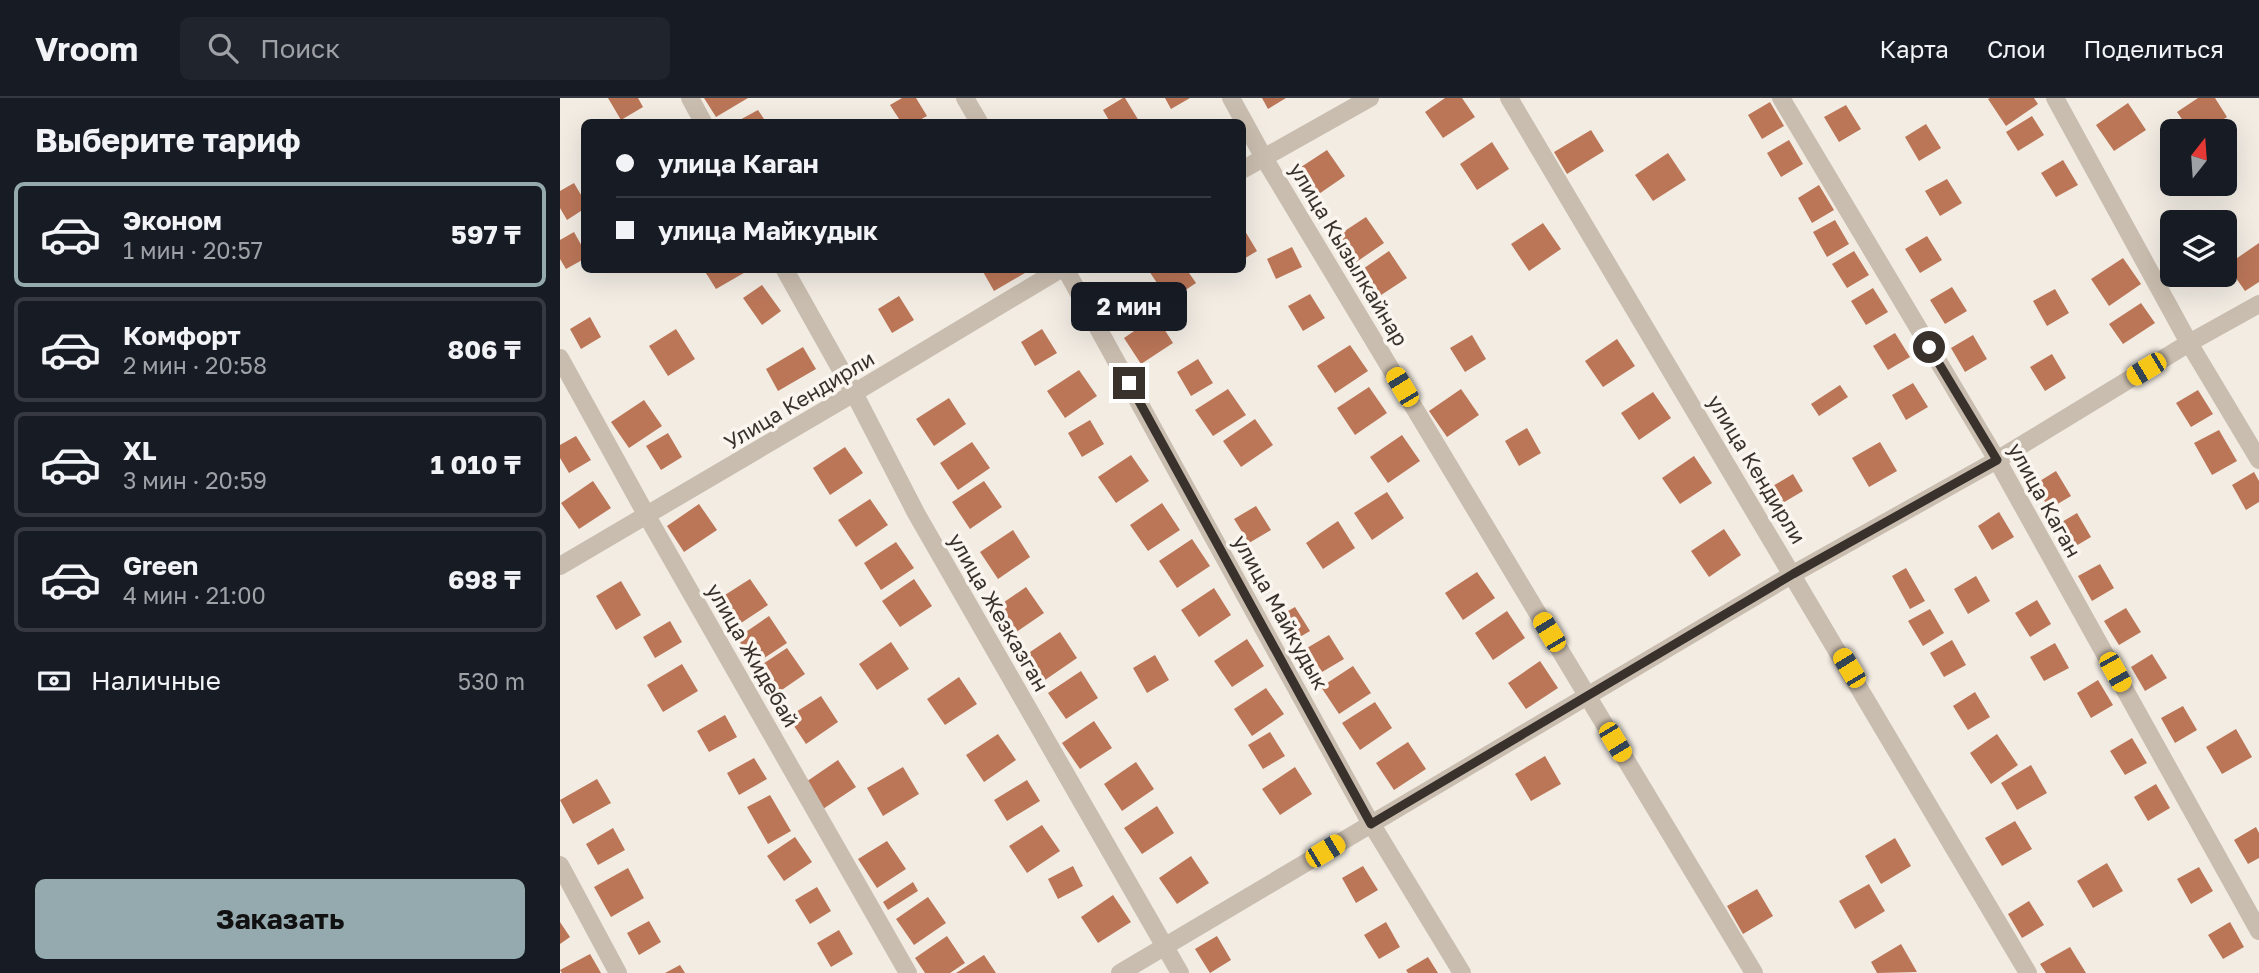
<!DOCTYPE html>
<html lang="ru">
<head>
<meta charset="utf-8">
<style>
	:root { --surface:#171b24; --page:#20242c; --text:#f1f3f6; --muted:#9ea1a6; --line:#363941; --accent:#95aaae }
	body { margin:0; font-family:"Golos Text",sans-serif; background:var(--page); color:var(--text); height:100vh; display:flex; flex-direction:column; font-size:26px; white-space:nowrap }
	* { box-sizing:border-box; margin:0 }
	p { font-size:23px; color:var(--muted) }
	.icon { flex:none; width:38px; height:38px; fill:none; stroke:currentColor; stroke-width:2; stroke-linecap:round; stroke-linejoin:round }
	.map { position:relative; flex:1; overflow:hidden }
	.side { display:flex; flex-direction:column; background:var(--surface); width:560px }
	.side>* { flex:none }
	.top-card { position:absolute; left:21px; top:21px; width:665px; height:154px; border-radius:10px; box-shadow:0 7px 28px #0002; display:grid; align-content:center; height:154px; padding:0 35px; background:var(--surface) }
	.needle { width:46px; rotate:17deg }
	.buttons { position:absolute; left:1600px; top:21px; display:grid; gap:14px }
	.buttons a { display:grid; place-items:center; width:77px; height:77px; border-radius:10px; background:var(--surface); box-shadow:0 7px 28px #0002; font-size:35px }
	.end { position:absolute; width:32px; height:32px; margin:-16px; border:9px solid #39312c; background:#fff; box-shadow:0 0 0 4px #fff }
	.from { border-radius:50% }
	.bubble { position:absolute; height:49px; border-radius:10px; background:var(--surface); box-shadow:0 7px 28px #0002; font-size:23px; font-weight:700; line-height:49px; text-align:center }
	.car { position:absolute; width:21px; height:42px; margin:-21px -10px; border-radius:9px; box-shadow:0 0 5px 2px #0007; background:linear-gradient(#f5c518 24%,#345 0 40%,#f5c518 0 76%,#345 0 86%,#f5c518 0) }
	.top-card b { display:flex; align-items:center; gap:24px; height:66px; font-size:26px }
	.top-card b+b { border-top:2px solid var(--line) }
	.top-card i { width:18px; height:18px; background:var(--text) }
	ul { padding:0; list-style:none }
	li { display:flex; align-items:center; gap:21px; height:105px; margin:0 14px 10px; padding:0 21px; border:4px solid var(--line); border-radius:10px }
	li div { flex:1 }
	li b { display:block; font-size:26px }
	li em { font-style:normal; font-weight:700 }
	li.on { border-color:var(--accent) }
	li>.icon { width:63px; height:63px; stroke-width:1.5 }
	h2 { padding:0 35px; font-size:32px; line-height:84px }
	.pay { display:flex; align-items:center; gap:18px; height:77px; padding:0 35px; font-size:26px }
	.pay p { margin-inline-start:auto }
	.cta { display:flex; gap:14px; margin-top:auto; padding:14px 35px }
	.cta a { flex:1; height:80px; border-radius:10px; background:var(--accent); color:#111; font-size:28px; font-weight:700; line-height:80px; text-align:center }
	header { display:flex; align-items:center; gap:42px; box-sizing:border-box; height:98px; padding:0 35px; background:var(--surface); border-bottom:2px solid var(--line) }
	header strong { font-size:33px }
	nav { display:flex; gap:38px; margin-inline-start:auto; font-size:24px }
	.search { width:490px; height:63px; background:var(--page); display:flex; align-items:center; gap:18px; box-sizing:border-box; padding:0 24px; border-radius:10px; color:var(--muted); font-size:26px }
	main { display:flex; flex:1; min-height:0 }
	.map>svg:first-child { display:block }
	.building { fill:#bb7658 }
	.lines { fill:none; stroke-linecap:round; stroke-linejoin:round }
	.minor { stroke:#c9bdaf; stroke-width:18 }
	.route { stroke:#39312c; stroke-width:9 }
	.labels { text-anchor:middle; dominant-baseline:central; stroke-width:7; stroke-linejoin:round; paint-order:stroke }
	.street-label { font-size:21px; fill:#39312c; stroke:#faf5ef }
</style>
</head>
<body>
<header>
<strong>Vroom</strong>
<div class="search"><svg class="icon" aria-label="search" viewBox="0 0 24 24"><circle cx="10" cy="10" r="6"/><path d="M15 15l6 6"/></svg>Поиск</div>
<nav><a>Карта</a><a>Слои</a><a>Поделиться</a></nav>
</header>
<main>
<section class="side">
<h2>Выберите тариф</h2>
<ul>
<li class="on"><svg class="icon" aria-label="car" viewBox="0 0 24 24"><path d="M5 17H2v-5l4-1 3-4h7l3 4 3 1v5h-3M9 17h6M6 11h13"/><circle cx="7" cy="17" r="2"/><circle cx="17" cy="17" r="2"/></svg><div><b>Эконом</b><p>1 мин · 20:57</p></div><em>597 ₸</em></li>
<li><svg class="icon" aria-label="car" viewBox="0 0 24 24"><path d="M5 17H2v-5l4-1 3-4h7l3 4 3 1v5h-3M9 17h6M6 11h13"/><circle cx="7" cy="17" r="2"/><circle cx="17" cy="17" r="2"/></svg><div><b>Комфорт</b><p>2 мин · 20:58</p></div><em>806 ₸</em></li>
<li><svg class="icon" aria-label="car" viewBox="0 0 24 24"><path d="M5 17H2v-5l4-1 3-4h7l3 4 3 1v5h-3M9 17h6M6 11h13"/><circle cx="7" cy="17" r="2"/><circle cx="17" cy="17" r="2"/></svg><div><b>XL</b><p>3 мин · 20:59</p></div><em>1 010 ₸</em></li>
<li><svg class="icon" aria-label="car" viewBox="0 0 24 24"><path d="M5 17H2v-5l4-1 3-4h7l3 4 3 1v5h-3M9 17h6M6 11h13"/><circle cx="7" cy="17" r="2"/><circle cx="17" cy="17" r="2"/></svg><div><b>Green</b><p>4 мин · 21:00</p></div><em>698 ₸</em></li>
</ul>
<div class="pay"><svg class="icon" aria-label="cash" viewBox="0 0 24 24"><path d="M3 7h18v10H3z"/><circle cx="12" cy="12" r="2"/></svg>Наличные<p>530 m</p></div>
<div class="cta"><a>Заказать</a></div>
</section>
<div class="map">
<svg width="1699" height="875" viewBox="0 0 1699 875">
	<rect width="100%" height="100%" fill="#f2ece3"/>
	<!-- building -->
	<g class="building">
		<path d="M48 0H78L83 9 61 22Z"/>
		<path d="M144 0H188L156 19Z"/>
		<path d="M342 0H356L367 18 356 24H341L330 7Z"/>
		<path d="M563 0H565L579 23 550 24 543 12Z"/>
		<path d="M605 0H630L611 11Z"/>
		<path d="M702 0H726L708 11Z"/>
		<path d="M885 0H902L915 19 883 40 865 14Z"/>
		<path d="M1430 0H1474L1478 6 1446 28 1428 1Z"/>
		<path d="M1638 0H1655L1667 19 1646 33H1630L1617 14Z"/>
		<path d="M1210 4 1224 28 1202 41 1188 17Z"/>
		<path d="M1568 5 1586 32 1554 53 1536 27Z"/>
		<path d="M1286 7 1301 31 1279 44 1264 19Z"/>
		<path d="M198 12 206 24H176Z"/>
		<path d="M1472 18 1484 37 1458 53 1446 34Z"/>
		<path d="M1366 26 1381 50 1359 63 1345 39Z"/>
		<path d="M1031 32 1044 53 1007 76 994 54Z"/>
		<path d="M1229 42 1243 66 1221 79 1207 55Z"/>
		<path d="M932 44 949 71 917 92 900 66Z"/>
		<path d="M767 52 785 78 753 100 735 73Z"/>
		<path d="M1108 55 1126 82 1093 103 1075 77Z"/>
		<path d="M1503 62 1518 87 1496 99 1481 75Z"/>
		<path d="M1387 81 1402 105 1380 118 1365 93Z"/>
		<path d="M14 85 24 102V111L7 122 0 110V93Z"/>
		<path d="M1259 87 1274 112 1252 125 1238 100Z"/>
		<path d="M806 119 824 145 792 167 774 140Z"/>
		<path d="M1275 122 1289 146 1267 159 1253 134Z"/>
		<path d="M983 125 1001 151 969 173 951 146Z"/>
		<path d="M682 128 697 153 682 162Z"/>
		<path d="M14 134 24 152V161L6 171 0 161V142Z"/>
		<path d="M1367 138 1382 162 1360 175 1345 151Z"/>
		<path d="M1699 145V184L1685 193 1667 167Z"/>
		<path d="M732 149 742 169 716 181 707 161Z"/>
		<path d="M829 153 847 180 815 201 797 175Z"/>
		<path d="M1294 153 1309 177 1287 190 1272 166Z"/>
		<path d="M1563 160 1581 186 1549 208 1531 181Z"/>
		<path d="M144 172H189L156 191Z"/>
		<path d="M422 172H470L434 193Z"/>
		<path d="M592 172H627L636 185 609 203 589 173Z"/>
		<path d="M202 187 221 213 202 227 183 200Z"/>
		<path d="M1392 189 1407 213 1385 226 1370 202Z"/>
		<path d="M1313 190 1328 214 1306 227 1291 203Z"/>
		<path d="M1495 191 1509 215 1487 228 1473 203Z"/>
		<path d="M750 196 765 220 743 233 728 208Z"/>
		<path d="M339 198 354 222 332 235 318 211Z"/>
		<path d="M1581 205 1595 225 1563 246 1549 226Z"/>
		<path d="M596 218 613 245 581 266 564 240Z"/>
		<path d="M30 219 41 239 21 251 10 231Z"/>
		<path d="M116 231 135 261 108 278 89 248Z"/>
		<path d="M482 231 497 255 475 268 461 244Z"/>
		<path d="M1335 235 1350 259 1328 272 1313 248Z"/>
		<path d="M912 237 926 261 905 274 890 250Z"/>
		<path d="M1413 237 1427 261 1405 274 1391 250Z"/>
		<path d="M1057 241 1075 268 1043 289 1025 263Z"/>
		<path d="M790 247 808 273 775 295 757 268Z"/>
		<path d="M243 249 256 271 218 293 206 271Z"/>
		<path d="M1492 256 1506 280 1485 293 1470 269Z"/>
		<path d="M638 261 653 285 631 298 617 274Z"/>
		<path d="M519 272 537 298 505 320 487 293Z"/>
		<path d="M1353 285 1368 309 1346 322 1332 297Z"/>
		<path d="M1280 287 1288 299 1259 318 1251 306Z"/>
		<path d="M809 289 827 315 795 337 777 310Z"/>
		<path d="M668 291 686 317 653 338 635 312Z"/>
		<path d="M901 291 919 317 887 339 869 313Z"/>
		<path d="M1638 292 1653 316 1631 329 1616 305Z"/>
		<path d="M1093 294 1111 320 1079 342 1061 315Z"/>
		<path d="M389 300 406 326 374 348 356 321Z"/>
		<path d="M84 302 102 328 69 350 51 324Z"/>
		<path d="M695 321 713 347 681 369 663 343Z"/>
		<path d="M530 322 544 346 522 359 508 335Z"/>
		<path d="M967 330 981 355 959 368 945 343Z"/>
		<path d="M1659 332 1677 363 1652 377 1634 345Z"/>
		<path d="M108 335 122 359 101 372 86 348Z"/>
		<path d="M842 337 860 363 828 385 810 359Z"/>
		<path d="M16 338 31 362 9 375 0 360V347Z"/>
		<path d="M412 344 430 370 398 392 380 365Z"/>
		<path d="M1320 344 1337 373 1309 389 1292 360Z"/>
		<path d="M285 349 303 375 270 397 253 370Z"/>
		<path d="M571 357 589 383 556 405 538 379Z"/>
		<path d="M1134 358 1152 385 1120 406 1102 380Z"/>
		<path d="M1496 373 1511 398 1489 411 1475 386Z"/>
		<path d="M1694 374 1699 383V404L1686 412 1672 387Z"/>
		<path d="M1233 376 1243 393 1211 412 1201 395Z"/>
		<path d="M33 383 51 410 19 431 1 405Z"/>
		<path d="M424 383 442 409 410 431 392 404Z"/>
		<path d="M827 394 844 420 812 442 794 415Z"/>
		<path d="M310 401 328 427 296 449 278 422Z"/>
		<path d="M602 405 620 432 588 453 570 427Z"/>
		<path d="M139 406 157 432 124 454 107 428Z"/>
		<path d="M696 408 711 432 689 445 674 421Z"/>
		<path d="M1439 414 1454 439 1432 452 1418 428Z"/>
		<path d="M1517 415 1531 439 1509 452 1495 428Z"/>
		<path d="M778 423 795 450 763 471 746 445Z"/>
		<path d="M1164 431 1181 457 1149 479 1131 453Z"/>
		<path d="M453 432 470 459 438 481 420 454Z"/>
		<path d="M632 441 650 468 617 490 599 463Z"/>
		<path d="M336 444 354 470 321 492 304 465Z"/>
		<path d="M1540 466 1554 490 1532 503 1518 478Z"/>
		<path d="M1346 470 1365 503 1350 511 1332 478Z"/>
		<path d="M917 474 935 500 903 522 885 495Z"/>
		<path d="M1416 478 1430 503 1408 516 1394 491Z"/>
		<path d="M190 481 208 507 175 529 157 502Z"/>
		<path d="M354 481 372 508 340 529 322 503Z"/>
		<path d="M61 483 81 517 56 532 36 498Z"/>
		<path d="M466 489 484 515 452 537 434 511Z"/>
		<path d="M654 490 671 517 639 539 621 512Z"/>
		<path d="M1477 502 1491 526 1470 539 1455 515Z"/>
		<path d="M735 509 750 533 728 546 714 521Z"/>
		<path d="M1566 510 1581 534 1559 547 1544 523Z"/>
		<path d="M1370 511 1384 535 1363 548 1348 523Z"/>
		<path d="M947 513 965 540 933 562 915 535Z"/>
		<path d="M209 518 227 545 195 566 177 540Z"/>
		<path d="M110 523 122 544 95 560 83 539Z"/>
		<path d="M500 534 517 560 485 582 467 556Z"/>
		<path d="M769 537 784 561 762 574 747 550Z"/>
		<path d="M687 541 704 568 672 589 654 563Z"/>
		<path d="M1392 542 1406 567 1384 579 1370 555Z"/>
		<path d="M331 544 349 571 317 592 299 566Z"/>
		<path d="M1495 545 1509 570 1484 583 1470 559Z"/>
		<path d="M227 550 245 576 213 598 195 571Z"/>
		<path d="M1592 556 1607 580 1585 593 1571 569Z"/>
		<path d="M595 557 609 582 587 595 573 570Z"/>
		<path d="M980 563 998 590 966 611 948 585Z"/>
		<path d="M122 566 138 593 103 614 87 587Z"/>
		<path d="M793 568 811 595 779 616 761 589Z"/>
		<path d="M521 573 538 600 506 621 488 595Z"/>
		<path d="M399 579 417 606 385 627 367 601Z"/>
		<path d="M1538 582 1553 607 1531 620 1517 595Z"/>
		<path d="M706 590 724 616 692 638 674 611Z"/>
		<path d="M1415 594 1430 619 1408 632 1393 608Z"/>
		<path d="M261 598 278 624 246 646 228 619Z"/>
		<path d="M815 604 832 630 800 652 782 625Z"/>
		<path d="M1623 608 1637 632 1615 645 1601 620Z"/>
		<path d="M165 617 177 639 149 654 137 633Z"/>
		<path d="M534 623 552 650 520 671 502 645Z"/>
		<path d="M1676 631 1692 659 1662 676 1646 649Z"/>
		<path d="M710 634 725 658 703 671 688 647Z"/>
		<path d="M438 636 456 662 424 684 406 657Z"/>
		<path d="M1437 636 1458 667 1431 686 1410 655Z"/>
		<path d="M1572 640 1587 665 1565 677 1550 653Z"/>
		<path d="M848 644 866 671 834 692 816 665Z"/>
		<path d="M985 658 1001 686 971 703 955 676Z"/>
		<path d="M194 660 207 681 179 697 167 675Z"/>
		<path d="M278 662 296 689 263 711 246 684Z"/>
		<path d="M576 664 594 691 562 713 544 686Z"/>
		<path d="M1471 667 1487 695 1457 712 1441 685Z"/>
		<path d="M343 669 359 696 323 718 307 690Z"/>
		<path d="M735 669 752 696 720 717 702 691Z"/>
		<path d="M37 681 51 705 13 726 0 702Z"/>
		<path d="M467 682 480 703 447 723 434 702Z"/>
		<path d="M1596 686 1610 710 1588 723 1574 699Z"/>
		<path d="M210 697 231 733 208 746 187 709Z"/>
		<path d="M597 708 614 735 582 756 564 730Z"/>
		<path d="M1455 723 1472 751 1442 768 1425 740Z"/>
		<path d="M482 727 500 753 467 775 449 748Z"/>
		<path d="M1696 729 1699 735V760L1688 766 1674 742Z"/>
		<path d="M53 730 65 752 38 767 26 746Z"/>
		<path d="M235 739 252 764 224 783 207 758Z"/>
		<path d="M1335 740 1351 768 1321 786 1305 758Z"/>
		<path d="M327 743 346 771 317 790 298 761Z"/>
		<path d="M631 758 649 785 617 806 599 780Z"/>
		<path d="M1547 765 1563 793 1533 810 1517 783Z"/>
		<path d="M513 768 523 788 498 801 488 781Z"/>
		<path d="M803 768 818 792 796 805 782 780Z"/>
		<path d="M1639 769 1653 793 1631 806 1617 781Z"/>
		<path d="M68 770 84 800 51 819 34 789Z"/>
		<path d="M353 784 358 793 328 812 323 804Z"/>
		<path d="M1309 786 1325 813 1295 831 1279 803Z"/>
		<path d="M257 789 271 813 250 826 235 802Z"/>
		<path d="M1197 791 1213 818 1183 836 1167 808Z"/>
		<path d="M553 797 571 824 538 845 521 819Z"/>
		<path d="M368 799 386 825 354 847 336 821Z"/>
		<path d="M1469 803 1484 827 1462 840 1448 816Z"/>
		<path d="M89 823 101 844 79 857 67 835Z"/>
		<path d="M0 824 10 839 0 846Z"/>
		<path d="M826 824 840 849 819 861 804 837Z"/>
		<path d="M1670 824 1684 849 1663 861 1648 837Z"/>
		<path d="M279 832 293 856 271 869 257 845Z"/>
		<path d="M387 838 405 865 390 875H365L355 860Z"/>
		<path d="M657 838 671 862 650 875 635 851Z"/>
		<path d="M1341 846 1357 874 1317 875 1311 864Z"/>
		<path d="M1510 849 1526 875H1486L1480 866Z"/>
		<path d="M30 856 41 875H2L0 872Z"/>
		<path d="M424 857 436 875H396Z"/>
		<path d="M868 859 878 875H848L846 872Z"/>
		<path d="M120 867 125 875H105Z"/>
	</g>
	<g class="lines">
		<!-- minor -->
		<g class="minor">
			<path d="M130 0 143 24"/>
			<path d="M405 0 419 24"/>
			<path d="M671 0 704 60 1194 875"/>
			<path d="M949 0 1468 875"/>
			<path d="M1221 0 1437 362 1699 833"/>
			<path d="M1495 0 1629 245 1699 362"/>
			<path d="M682 72 810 0"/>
			<path d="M225 172 294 295 356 415 620 875"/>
			<path d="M506 172 806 717 902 875"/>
			<path d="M0 260 87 418 348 875"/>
			<path d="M0 468 294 295 499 172"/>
			<path d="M0 767 58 875"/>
			<path d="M560 875 1233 476 1437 362 1629 245 1699 206"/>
		</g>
	</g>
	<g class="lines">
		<!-- route -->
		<path class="route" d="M569 285 811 726 1233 476 1437 362 1369 249"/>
	</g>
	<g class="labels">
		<!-- street labels -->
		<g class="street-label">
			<text transform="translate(789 156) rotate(59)">улица Кызылкайнар</text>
			<text transform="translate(239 302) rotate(-31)">Улица Кендирли</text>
			<text transform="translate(1197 371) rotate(59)">улица Кендирли</text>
			<text transform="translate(1485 402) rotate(61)">улица Каган</text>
			<text transform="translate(439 514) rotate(60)">улица Жезказган</text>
			<text transform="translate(721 514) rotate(61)">улица Майкудык</text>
			<text transform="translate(193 557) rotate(60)">улица Жидебай</text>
		</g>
	</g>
</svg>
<div class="buttons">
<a><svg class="needle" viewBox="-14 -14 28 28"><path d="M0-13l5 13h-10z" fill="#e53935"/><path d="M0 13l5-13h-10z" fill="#9ea1a6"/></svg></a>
<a><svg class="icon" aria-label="layers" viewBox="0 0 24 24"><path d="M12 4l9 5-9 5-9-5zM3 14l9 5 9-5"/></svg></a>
</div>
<i class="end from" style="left:1369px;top:249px"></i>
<i class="end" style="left:569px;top:285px"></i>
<div class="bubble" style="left:511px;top:184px;width:116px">2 мин</div>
<i class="car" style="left:1586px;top:271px;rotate:239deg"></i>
<i class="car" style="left:842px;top:289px;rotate:329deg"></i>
<i class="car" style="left:989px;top:534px;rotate:329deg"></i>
<i class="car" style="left:1289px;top:570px;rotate:329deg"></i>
<i class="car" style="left:1555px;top:574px;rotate:151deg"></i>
<i class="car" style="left:1055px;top:644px;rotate:149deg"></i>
<i class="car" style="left:765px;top:753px;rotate:59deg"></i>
<div class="top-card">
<b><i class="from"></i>улица Каган</b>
<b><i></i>улица Майкудык</b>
</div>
</div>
</main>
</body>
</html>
